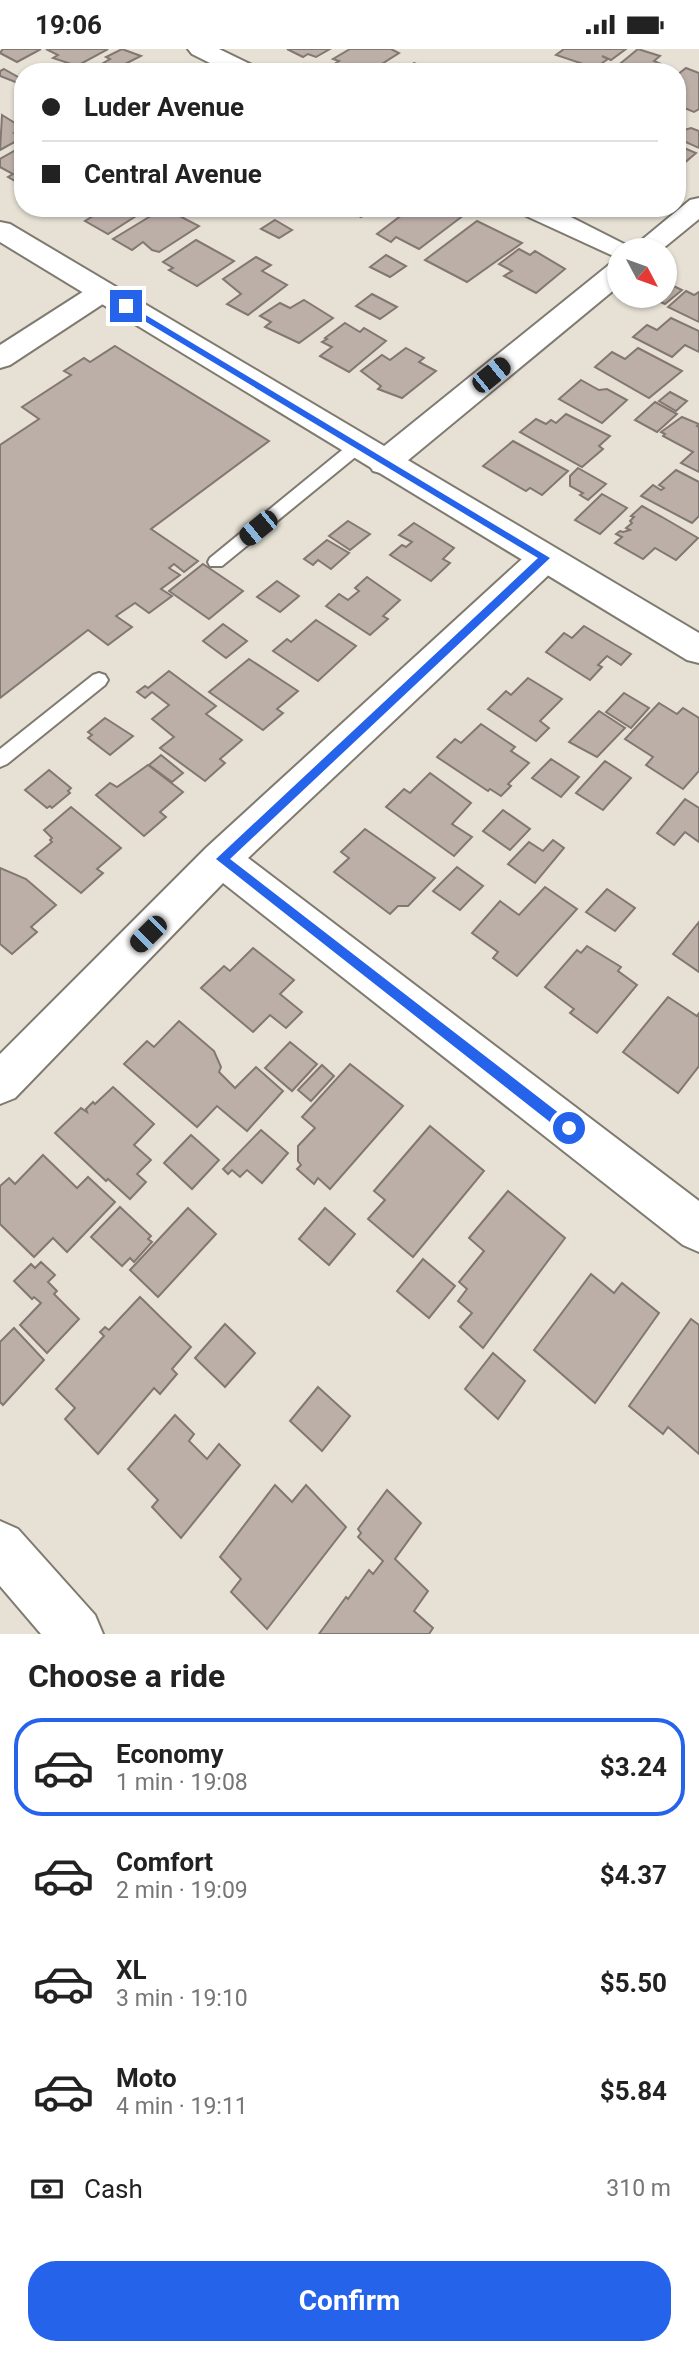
<!DOCTYPE html>
<html lang="en">
<head>
<meta charset="utf-8">
<style>
	:root { --surface:#fff; --page:#f6f6f6; --text:#222; --muted:#767676; --line:#e0e0e0; --accent:#2563eb }
	body { margin:0; font-family:Roboto,sans-serif; background:var(--page); color:var(--text); height:100vh; display:flex; flex-direction:column; font-size:26px; white-space:nowrap }
	* { box-sizing:border-box; margin:0 }
	p { font-size:23px; color:var(--muted) }
	.icon { flex:none; width:38px; height:38px; fill:none; stroke:currentColor; stroke-width:2; stroke-linecap:round; stroke-linejoin:round }
	.map { position:relative; height:1585px; overflow:hidden }
	.details { display:flex; flex-direction:column; background:var(--surface); flex:1 }
	.details>* { flex:none }
	.top-card { position:absolute; left:14px; top:14px; width:672px; height:154px; border-radius:28px; box-shadow:0 2px 5px #0004; display:grid; align-content:center; height:154px; padding:0 28px; background:var(--surface) }
	.needle { width:46px; rotate:131deg }
	.buttons { position:absolute; left:607px; top:189px; display:grid; gap:14px }
	.buttons a { display:grid; place-items:center; width:70px; height:70px; border-radius:50%; background:var(--surface); box-shadow:0 2px 5px #0004; font-size:35px }
	.end { position:absolute; width:32px; height:32px; margin:-16px; border:9px solid #2563eb; background:#fff; box-shadow:0 0 0 4px #fff }
	.from { border-radius:50% }
	.car { position:absolute; width:21px; height:42px; margin:-21px -10px; border-radius:9px; box-shadow:0 0 5px 2px #0007; background:linear-gradient(#222 24%,#8ab4d8 0 40%,#222 0 76%,#8ab4d8 0 86%,#222 0) }
	.top-card b { display:flex; align-items:center; gap:24px; height:66px; font-size:26px }
	.top-card b+b { border-top:2px solid var(--line) }
	.top-card i { width:18px; height:18px; background:var(--text) }
	ul { padding:0; list-style:none }
	li { display:flex; align-items:center; gap:21px; height:98px; margin:0 14px 10px; padding:0 14px; border:4px solid transparent; border-radius:28px }
	li div { flex:1 }
	li b { display:block; font-size:26px }
	li em { font-style:normal; font-weight:700 }
	li.selected { border-color:var(--accent) }
	li>.icon { width:63px; height:63px; stroke-width:1.5 }
	h2 { padding:0 28px; font-size:32px; line-height:84px }
	.pay { display:flex; align-items:center; gap:18px; height:77px; padding:0 28px; font-size:26px }
	.pay p { margin-inline-start:auto }
	.cta { display:flex; gap:14px; margin-top:auto; padding:14px 28px }
	.cta a { flex:1; height:80px; border-radius:28px; background:var(--accent); color:#fff; font-size:28px; font-weight:700; line-height:80px; text-align:center }
	.status { display:flex; justify-content:space-between; align-items:center; height:49px; padding:0 35px; background:var(--surface); direction:ltr }
	.status svg { height:19px; fill:currentColor }
	.map>svg:first-child { display:block }
	.building { fill:#bcafa8; stroke:#837771; stroke-width:2 }
	.lines { fill:none; stroke-linecap:round; stroke-linejoin:round }
	.lane-casing { stroke:#7f7a6f; stroke-width:4 }
	.street-casing { stroke:#7f7a6f; stroke-width:4 }
	.secondary-casing { stroke:#7f7a6f; stroke-width:4 }
	.lane { fill:#fff; fill-rule:evenodd }
	.street { fill:#fff; fill-rule:evenodd }
	.secondary { fill:#fff; fill-rule:evenodd }
	.route { fill:#2563eb }
</style>
</head>
<body>
<div class="status"><b>19:06</b><svg viewBox="0 0 49 12"><path d="M0 12V9h3v3zM5 12V6h3v6zM10 12V3h3v9zM15 12V0h3v12zM26 1h20v11H26zM47 4h2v5h-2z"/></svg></div>
<div class="map">
<svg width="699" height="1585" viewBox="0 0 699 1585">
	<rect width="100%" height="100%" fill="#e7e1d5"/>
	<!-- building -->
	<g class="building">
		<path d="M3 0H41L17 13 0 4Z"/>
		<path d="M46 0H108L77 17 53 9 58 6Z"/>
		<path d="M122 0 141 7 127 14 140 23H88L110 10 106 8Z"/>
		<path d="M287 0H330L316 8 308 5 303 8Z"/>
		<path d="M350 0H391L399 4 369 23 325 21 339 12 333 10Z"/>
		<path d="M564 0H626L611 11 602 7 608 10 595 19 556 6Z"/>
		<path d="M638 0 660 7 654 12 670 19 665 23H610Z"/>
		<path d="M414 14 435 23H399Z"/>
		<path d="M686 19 699 24V60L694 63 677 56V26Z"/>
		<path d="M4 20 20 29 23 27V36L0 27V22Z"/>
		<path d="M2 66 23 79 14 84 22 89 0 101Z"/>
		<path d="M691 79 699 82V99L677 89V83Z"/>
		<path d="M677 96 696 104 683 115 677 113Z"/>
		<path d="M23 97V135L22 136 8 128 13 125 0 118V110Z"/>
		<path d="M96 159H123L136 167 108 185 85 172 101 162Z"/>
		<path d="M350 159H394L384 166 372 160 361 168 348 161Z"/>
		<path d="M411 159H450L464 166 419 200 396 188 391 193 377 185Z"/>
		<path d="M166 160 199 177 159 203 152 201 143 193 132 201 113 190 154 165 157 166Z"/>
		<path d="M275 171 292 181 279 189 261 180Z"/>
		<path d="M477 172 522 194 467 233 425 211Z"/>
		<path d="M196 191 234 212 197 237 169 221 173 219 163 213Z"/>
		<path d="M519 200 530 206 535 202 565 220 536 244 504 227 512 222 499 215Z"/>
		<path d="M386 206 406 217 390 228 370 218Z"/>
		<path d="M256 208 271 216 262 222 287 236 248 266 227 255 241 245 223 230Z"/>
		<path d="M665 233 682 241 665 255 647 247H665Z"/>
		<path d="M686 242 694 246 699 243V273L668 258Z"/>
		<path d="M372 245 397 258 380 270 356 257Z"/>
		<path d="M304 251 333 269 299 294 265 278 271 273 260 267 280 254 290 259Z"/>
		<path d="M671 269 699 282V303L685 296 672 308 633 288 647 276 657 281Z"/>
		<path d="M345 274 360 283 364 279 386 292 349 323 320 307 332 298 322 293 327 290 325 289Z"/>
		<path d="M115 297 269 392 151 480 198 512 184 523 174 515 169 519 180 526 161 540 172 547 149 564 135 554 116 567 132 578 108 596 88 581 0 649V396L39 370 22 358 71 326 64 322 84 309 90 313Z"/>
		<path d="M406 299 424 309 419 313 436 322 402 349 378 340 381 337 361 322 382 306 390 311Z"/>
		<path d="M638 299 682 322 649 349 595 318 612 303 625 310Z"/>
		<path d="M581 331 599 341 607 340 627 351 602 374 559 350Z"/>
		<path d="M670 343 687 352 676 362 659 352Z"/>
		<path d="M655 353 677 365 657 383 635 371Z"/>
		<path d="M566 365 610 387 599 397 603 400 582 418 520 383 536 370 546 375 551 371 556 374Z"/>
		<path d="M682 368 699 375 697 377 699 378V423L681 414 693 403 663 387 665 385 661 383Z"/>
		<path d="M513 392 568 422 542 446 530 439 526 442 483 417Z"/>
		<path d="M578 419 606 435 588 451 580 446 583 444 570 437V427Z"/>
		<path d="M676 421 699 433V467L692 474 641 447 653 436 661 441 664 439 659 436Z"/>
		<path d="M602 445 627 459 600 485 575 471Z"/>
		<path d="M642 457 662 468 698 489 676 511 655 499 643 510 615 494 622 488 616 485 620 482 623 483 630 481 626 479 632 474 630 472 634 468 631 467Z"/>
		<path d="M348 472 370 485 350 501 329 487Z"/>
		<path d="M414 474 454 499 443 510 450 514 431 532 390 506 402 496 406 498 412 493 399 486Z"/>
		<path d="M327 491 349 504 331 520 318 511 313 516 304 510Z"/>
		<path d="M203 515 243 542 209 570 169 542Z"/>
		<path d="M367 528 400 551 383 567 388 570 370 586 326 557 339 545 348 551 359 542 355 539Z"/>
		<path d="M277 532 299 547 280 563 257 548Z"/>
		<path d="M316 571 356 597 318 632 273 602 287 590 291 593Z"/>
		<path d="M223 575 247 592 226 609 203 592Z"/>
		<path d="M584 577 614 595 631 605 621 616 607 607 598 616 602 618 590 631 546 603 564 584 572 589Z"/>
		<path d="M249 610 298 642 277 660 283 664 263 681 209 643Z"/>
		<path d="M169 622 216 657 206 665 242 691 220 710 225 714 205 732 160 699 174 688 152 670 169 656 152 643 145 649 137 643 145 637 148 639Z"/>
		<path d="M528 629 562 650 540 672 549 679 536 692 488 660 506 642 511 646Z"/>
		<path d="M624 644 649 659 631 679 606 663Z"/>
		<path d="M659 654 677 665 683 659 699 669V722L683 740 646 716 653 708 625 690Z"/>
		<path d="M599 662 625 679 597 708 569 693Z"/>
		<path d="M105 669 133 687 110 706 88 689 92 686 88 683Z"/>
		<path d="M481 675 515 698 511 702 529 714 508 735 511 737 501 747 490 740 488 742 437 708 455 690 461 694Z"/>
		<path d="M161 706 183 724 172 733 149 716Z"/>
		<path d="M551 710 579 728 561 748 532 729Z"/>
		<path d="M605 712 631 729 603 761 576 744Z"/>
		<path d="M148 716 183 743 160 763 166 768 144 787 96 746 110 734 117 738Z"/>
		<path d="M49 721 71 739 68 742 70 744 52 759 50 757 47 759 25 741Z"/>
		<path d="M430 724 471 754 452 775 472 788 454 807 386 758 404 740 410 744Z"/>
		<path d="M685 750 699 759V793L685 783 674 796 657 784Z"/>
		<path d="M71 758 121 799 97 820 103 824 81 844 35 807 52 793 50 791 52 789 44 781Z"/>
		<path d="M503 761 530 780 510 801 483 782Z"/>
		<path d="M365 780 435 829 408 857H398L390 865 334 823 349 809 341 803Z"/>
		<path d="M553 791 564 799 535 834 508 815 529 793 543 802Z"/>
		<path d="M457 818 483 837 460 861 433 842Z"/>
		<path d="M0 819 26 830 56 856 31 878 37 883 12 905 0 895Z"/>
		<path d="M545 838 577 860 517 927 493 909 498 903 472 884 500 852 519 866Z"/>
		<path d="M607 840 635 859 615 882 586 863Z"/>
		<path d="M699 873V923L673 905Z"/>
		<path d="M587 897 621 918 618 922 637 936 597 984 570 964 574 960 545 938 577 901 581 904Z"/>
		<path d="M253 899 294 931 280 945 302 963 286 979 270 966 253 983 201 939 224 917 230 922Z"/>
		<path d="M668 948 697 967 699 964V1017L678 1044 623 1003Z"/>
		<path d="M179 972 214 1002 221 1018 219 1023 235 1039 256 1018 283 1042 247 1082 217 1057 197 1078 124 1015 147 992 154 998Z"/>
		<path d="M290 993 317 1015 292 1042 265 1019Z"/>
		<path d="M350 1015 403 1057 330 1140 318 1129 314 1135 297 1120 301 1116 298 1112V1097L315 1079 302 1068Z"/>
		<path d="M322 1016 334 1027 311 1052 298 1041Z"/>
		<path d="M113 1038 154 1075 134 1096 151 1111 137 1125 146 1133 130 1150 108 1130 106 1132 55 1084 81 1059 87 1063 86 1060 93 1053 95 1055Z"/>
		<path d="M430 1077 484 1122 413 1208 368 1170 385 1151 374 1142Z"/>
		<path d="M261 1081 288 1104 262 1134 247 1121 240 1128 232 1121 228 1125 223 1120Z"/>
		<path d="M191 1086 219 1111 192 1140 164 1114Z"/>
		<path d="M43 1106 77 1139 88 1128 115 1153 67 1203 53 1189 34 1208 0 1175V1137L9 1129 15 1135Z"/>
		<path d="M508 1142 565 1189 483 1299 460 1278 472 1264 458 1252 467 1240 459 1233 484 1202 469 1189Z"/>
		<path d="M120 1158 151 1187 148 1190 152 1193 134 1213 130 1209 122 1217 91 1188Z"/>
		<path d="M188 1159 216 1185 158 1248 130 1221Z"/>
		<path d="M325 1159 355 1185 329 1216 299 1190Z"/>
		<path d="M423 1210 455 1237 429 1269 397 1242Z"/>
		<path d="M41 1213 55 1226 48 1233 57 1242 54 1245 79 1270 47 1304 20 1276 41 1254 34 1248 32 1250 14 1232 31 1215 35 1219Z"/>
		<path d="M591 1225 614 1244 622 1234 659 1264 595 1354 534 1301Z"/>
		<path d="M140 1248 191 1298 172 1320 177 1325 160 1345 154 1339 98 1405 65 1370 75 1359 56 1340 104 1287 100 1283 105 1278 109 1281Z"/>
		<path d="M691 1270 699 1276V1405L668 1378 663 1385 629 1357Z"/>
		<path d="M225 1275 255 1304 225 1338 195 1309Z"/>
		<path d="M14 1279 44 1311 3 1356 0 1353V1293Z"/>
		<path d="M493 1304 525 1332 498 1370 465 1340Z"/>
		<path d="M318 1338 350 1367 322 1402 290 1372Z"/>
		<path d="M175 1366 194 1385 189 1392 207 1410 219 1395 240 1416 181 1489 152 1458 158 1451 128 1420Z"/>
		<path d="M275 1436 292 1453 306 1436 346 1478 267 1580 231 1543 241 1530 220 1508Z"/>
		<path d="M387 1441 421 1474 395 1510 428 1542 414 1562 433 1579 429 1585H319L346 1548 348 1550 369 1521 373 1525 383 1512 358 1488 361 1484 358 1480Z"/>
	</g>
	<g class="lines">
		<defs>
			<g id="lane">
				<path d="M358 392 364 393 366 397 364 401 222 517H210L208 513 210 509 352 393Z"/>
				<path d="M99 624 105 626 108 631 105 636 7 715 0 718V700L93 626Z"/>
			</g>
			<g id="street">
				<path d="M188 0H219L256 18 259 23H228L192 5Z"/>
				<path d="M699 149V170L661 201H620V210L522 165 518 159H553L632 199 690 151Z"/>
				<path d="M620 213V236L395 422 384 425 373 422 368 414 373 406 610 215Z"/>
				<path d="M102 234 112 237 116 243 112 249 10 316 0 319V296L92 237Z"/>
				<path d="M545 497 557 500 562 509 557 518 248 809 699 1152V1203L683 1196 223 834 15 1049 0 1055V1005L207 798 533 500Z"/>
				<path d="M0 1472 18 1480 95 1566 103 1585H41L0 1537Z"/>
			</g>
			<path id="secondary" d="M0 173 10 175 699 584V614L687 611 0 193Z"/>
		</defs>
		<!-- lane casing -->
		<use href="#lane" class="lane-casing"/>
		<!-- street casing -->
		<use href="#street" class="street-casing"/>
		<!-- secondary casing -->
		<use href="#secondary" class="secondary-casing"/>
		<!-- lane -->
		<use href="#lane" class="lane"/>
		<!-- street -->
		<use href="#street" class="street"/>
		<!-- secondary -->
		<use href="#secondary" class="secondary"/>
	</g>
	<!-- route -->
	<path class="route" d="M123 256H129L550 509 230 810 573 1075V1084H564L216 810 538 509 123 259Z"/>
</svg>
<div class="buttons">
<a><svg class="needle" viewBox="-14 -14 28 28"><path d="M0-13l5 13h-10z" fill="#e53935"/><path d="M0 13l5-13h-10z" fill="#767676"/></svg></a>
</div>
<i class="end from" style="left:569px;top:1079px"></i>
<i class="end" style="left:126px;top:257px"></i>
<i class="car" style="left:491px;top:326px;rotate:51deg"></i>
<i class="car" style="left:258px;top:479px;rotate:231deg"></i>
<i class="car" style="left:148px;top:885px;rotate:225deg"></i>
<div class="top-card">
<b><i class="from"></i>Luder Avenue</b>
<b><i></i>Central Avenue</b>
</div>
</div>
<section class="details">
<h2>Choose a ride</h2>
<ul>
<li class="selected"><svg class="icon" aria-label="car" viewBox="0 0 24 24"><path d="M5 17H2v-5l4-1 3-4h7l3 4 3 1v5h-3M9 17h6M6 11h13"/><circle cx="7" cy="17" r="2"/><circle cx="17" cy="17" r="2"/></svg><div><b>Economy</b><p>1 min · 19:08</p></div><em>$3.24</em></li>
<li><svg class="icon" aria-label="car" viewBox="0 0 24 24"><path d="M5 17H2v-5l4-1 3-4h7l3 4 3 1v5h-3M9 17h6M6 11h13"/><circle cx="7" cy="17" r="2"/><circle cx="17" cy="17" r="2"/></svg><div><b>Comfort</b><p>2 min · 19:09</p></div><em>$4.37</em></li>
<li><svg class="icon" aria-label="car" viewBox="0 0 24 24"><path d="M5 17H2v-5l4-1 3-4h7l3 4 3 1v5h-3M9 17h6M6 11h13"/><circle cx="7" cy="17" r="2"/><circle cx="17" cy="17" r="2"/></svg><div><b>XL</b><p>3 min · 19:10</p></div><em>$5.50</em></li>
<li><svg class="icon" aria-label="car" viewBox="0 0 24 24"><path d="M5 17H2v-5l4-1 3-4h7l3 4 3 1v5h-3M9 17h6M6 11h13"/><circle cx="7" cy="17" r="2"/><circle cx="17" cy="17" r="2"/></svg><div><b>Moto</b><p>4 min · 19:11</p></div><em>$5.84</em></li>
</ul>
<div class="pay"><svg class="icon" aria-label="cash" viewBox="0 0 24 24"><path d="M3 7h18v10H3z"/><circle cx="12" cy="12" r="2"/></svg>Cash<p>310 m</p></div>
<div class="cta"><a>Confirm</a></div>
</section>
</body>
</html>
